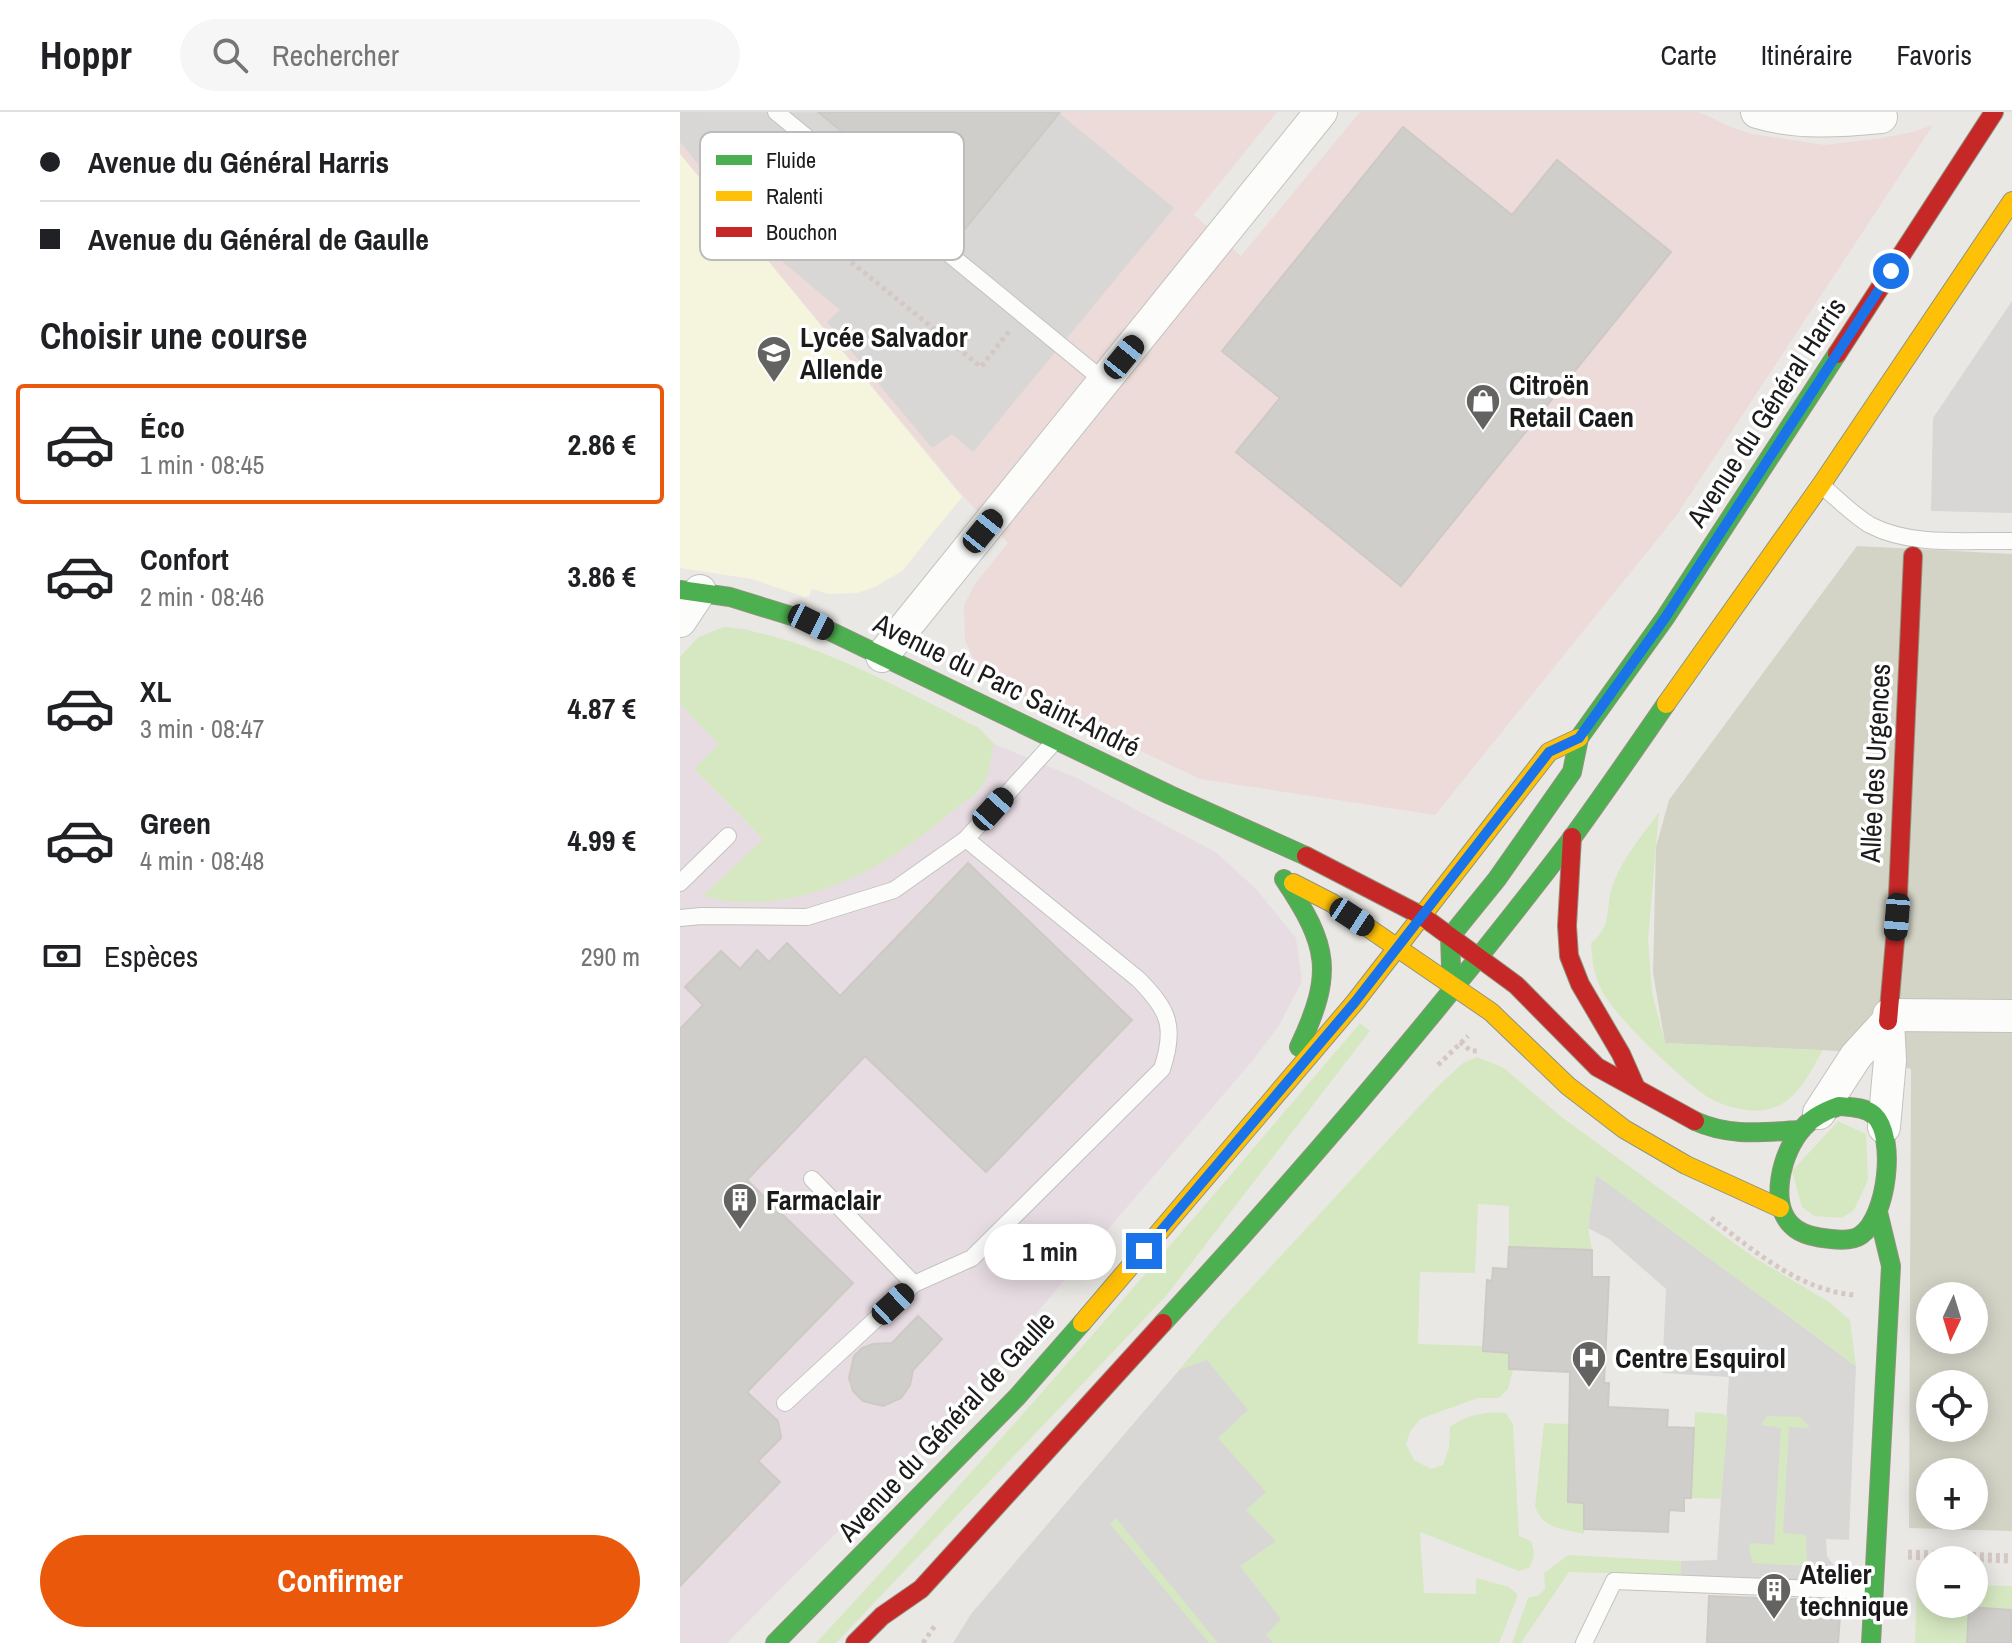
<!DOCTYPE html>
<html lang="fr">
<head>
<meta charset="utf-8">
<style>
	:root { --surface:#fff; --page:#f6f6f6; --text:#202124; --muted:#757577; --line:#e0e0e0; --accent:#ea580c }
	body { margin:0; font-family:"Archivo Narrow",sans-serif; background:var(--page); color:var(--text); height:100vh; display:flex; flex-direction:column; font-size:30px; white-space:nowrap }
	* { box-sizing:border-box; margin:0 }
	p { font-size:26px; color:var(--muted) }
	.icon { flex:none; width:44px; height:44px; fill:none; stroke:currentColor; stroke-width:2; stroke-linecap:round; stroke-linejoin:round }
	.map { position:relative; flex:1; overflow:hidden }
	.drawer { display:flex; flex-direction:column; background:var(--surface); width:680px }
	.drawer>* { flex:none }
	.guide { display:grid; align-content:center; height:176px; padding:0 40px; background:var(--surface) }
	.needle { width:52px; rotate:184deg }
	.fabs { position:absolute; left:1236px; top:1170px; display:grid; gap:16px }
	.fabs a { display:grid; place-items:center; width:72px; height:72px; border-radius:50%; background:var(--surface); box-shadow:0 4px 20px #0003; font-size:40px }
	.end { position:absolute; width:36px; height:36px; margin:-18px; border:10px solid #1a73e8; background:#fff; box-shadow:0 0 0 4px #fff }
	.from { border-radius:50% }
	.bubble { position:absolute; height:56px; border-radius:28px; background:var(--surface); box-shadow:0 4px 20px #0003; font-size:26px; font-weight:800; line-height:56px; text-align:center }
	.car { position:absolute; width:24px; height:48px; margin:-24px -12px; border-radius:10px; box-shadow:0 0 6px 2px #0007; background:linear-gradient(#222 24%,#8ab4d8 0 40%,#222 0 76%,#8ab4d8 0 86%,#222 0) }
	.guide b { display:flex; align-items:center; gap:28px; height:76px; font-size:30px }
	.guide b+b { border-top:2px solid var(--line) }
	.guide i { width:20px; height:20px; background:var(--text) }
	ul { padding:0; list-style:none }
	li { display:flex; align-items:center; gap:24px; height:120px; margin:0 16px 12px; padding:0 24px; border:4px solid transparent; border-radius:8px }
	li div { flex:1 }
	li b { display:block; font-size:30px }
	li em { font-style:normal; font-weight:800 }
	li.on { border-color:var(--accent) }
	li>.icon { width:72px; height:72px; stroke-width:1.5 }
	h2 { padding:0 40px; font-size:36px; line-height:96px }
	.pay { display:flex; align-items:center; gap:20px; height:88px; padding:0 40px; font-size:30px }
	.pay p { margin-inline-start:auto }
	.primary-button { display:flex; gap:16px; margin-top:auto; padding:16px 40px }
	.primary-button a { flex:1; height:92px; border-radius:48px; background:var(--accent); color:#fff; font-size:32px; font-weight:800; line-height:92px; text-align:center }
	header { display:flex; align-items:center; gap:48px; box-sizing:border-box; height:112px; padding:0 40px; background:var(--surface); border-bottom:2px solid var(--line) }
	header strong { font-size:38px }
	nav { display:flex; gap:44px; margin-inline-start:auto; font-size:28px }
	.search { width:560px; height:72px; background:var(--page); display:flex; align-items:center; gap:20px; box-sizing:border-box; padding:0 28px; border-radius:44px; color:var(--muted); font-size:30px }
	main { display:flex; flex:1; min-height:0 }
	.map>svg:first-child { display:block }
	.commercial { fill:#ecdbd8 }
	.industrial { fill:#e8dce3 }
	.education { fill:#f5f5dd }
	.religious { fill:#d8d7d5 }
	.construction { fill:#d3d3c6; fill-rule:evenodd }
	.grass { fill:#d6e8c2 }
	.building { fill:#d0cecb; stroke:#cdc9c5; stroke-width:2 }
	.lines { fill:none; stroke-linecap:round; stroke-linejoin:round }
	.lane-casing { stroke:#c2c2c0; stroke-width:18 }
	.street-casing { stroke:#c2c2c0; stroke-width:34 }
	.fast-casing { stroke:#91937d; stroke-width:20 }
	.slow-casing { stroke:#91937d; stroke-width:20 }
	.jam-casing { stroke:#91937d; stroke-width:20 }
	.path { stroke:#d5c7c4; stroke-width:5; stroke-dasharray:4 4; stroke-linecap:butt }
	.lane { stroke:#fcfcfb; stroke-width:16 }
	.street { stroke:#fcfcfb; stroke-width:32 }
	.fast { stroke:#4caf50; stroke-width:18 }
	.slow { stroke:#ffc107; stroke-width:18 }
	.jam { stroke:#c62828; stroke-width:18 }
	.route { stroke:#1a73e8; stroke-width:10 }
	.labels { text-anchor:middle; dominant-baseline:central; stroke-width:7; stroke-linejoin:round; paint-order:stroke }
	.poi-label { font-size:28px; font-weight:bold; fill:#1b1b1b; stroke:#fff; text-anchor:start }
	.street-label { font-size:28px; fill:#1b1b1b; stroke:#fff }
	.key { fill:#fff; stroke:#bbb; stroke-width:2 }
	.key-label { font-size:22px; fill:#1b1b1b }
</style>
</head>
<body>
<header>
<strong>Hoppr</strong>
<div class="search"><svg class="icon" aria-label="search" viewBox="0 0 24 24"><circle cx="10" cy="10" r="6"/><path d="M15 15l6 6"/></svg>Rechercher</div>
<nav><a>Carte</a><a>Itinéraire</a><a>Favoris</a></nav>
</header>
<main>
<section class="drawer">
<div class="guide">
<b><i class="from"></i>Avenue du Général Harris</b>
<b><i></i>Avenue du Général de Gaulle</b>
</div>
<h2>Choisir une course</h2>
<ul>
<li class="on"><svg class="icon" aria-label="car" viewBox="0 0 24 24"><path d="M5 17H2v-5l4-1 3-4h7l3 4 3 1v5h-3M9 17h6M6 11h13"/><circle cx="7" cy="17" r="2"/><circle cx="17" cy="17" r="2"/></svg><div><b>Éco</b><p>1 min · 08:45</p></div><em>2.86 €</em></li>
<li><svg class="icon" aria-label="car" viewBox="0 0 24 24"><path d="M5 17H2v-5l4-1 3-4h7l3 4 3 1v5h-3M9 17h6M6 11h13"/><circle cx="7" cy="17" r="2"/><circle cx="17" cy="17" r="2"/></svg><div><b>Confort</b><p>2 min · 08:46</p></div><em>3.86 €</em></li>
<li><svg class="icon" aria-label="car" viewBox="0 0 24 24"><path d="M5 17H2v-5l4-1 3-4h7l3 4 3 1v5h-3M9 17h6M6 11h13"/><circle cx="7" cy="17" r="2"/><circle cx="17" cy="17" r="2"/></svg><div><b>XL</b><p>3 min · 08:47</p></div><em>4.87 €</em></li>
<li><svg class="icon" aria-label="car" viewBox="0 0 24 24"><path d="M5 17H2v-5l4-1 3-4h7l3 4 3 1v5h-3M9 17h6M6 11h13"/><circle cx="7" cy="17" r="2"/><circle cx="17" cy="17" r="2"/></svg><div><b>Green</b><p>4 min · 08:48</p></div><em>4.99 €</em></li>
</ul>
<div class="pay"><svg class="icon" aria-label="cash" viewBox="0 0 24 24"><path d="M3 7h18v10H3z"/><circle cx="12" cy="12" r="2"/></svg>Espèces<p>290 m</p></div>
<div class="primary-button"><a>Confirmer</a></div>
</section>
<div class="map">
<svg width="1332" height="1531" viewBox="0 0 1332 1531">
	<rect width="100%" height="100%" fill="#eae8e4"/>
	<!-- commercial -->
	<path class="commercial" d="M0 0H597L514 103 561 144 680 0H1019L1051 15 1072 22 1145 33 1202 26 1233 20 1253 13 996 404 755 703 520 667 317 571 298 557 285 528 284 493 295 472 328 431 283 384 0 42Z"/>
	<!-- industrial -->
	<path class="industrial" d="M44 515 67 517 299 616 314 632 397 666 537 741 577 778 616 826 622 869 600 912 574 947 239 1338 47 1531H0V545L19 525Z"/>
	<!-- education -->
	<path class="education" d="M0 42 282 385 222 459 195 475 177 481 149 482 132 477 129 484 125 485 72 467 0 456Z"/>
	<!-- religious -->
	<g class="religious">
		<path d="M0 0 379 1 494 96 293 340 272 322 252 336 147 210 160 198 70 122 82 108 19 53 0 30Z"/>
		<path d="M1332 189V401L1251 399 1253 306Z"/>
		<path d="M915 1062 1176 1254 1169 1428 1146 1427 1147 1444 1167 1472 1001 1463V1449L1037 1448 1049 1265 982 1261 986 1177 929 1127 908 1116Z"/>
		<path d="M546 1203 564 1207 622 1531H273L291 1502Z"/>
	</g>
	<!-- construction -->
	<path class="construction" d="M1177 434 1332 442V1419L1229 1416 1231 957 1160 939 985 931 973 861 976 735 989 688ZM1250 1184H1294V1228H1250ZM1250 1272H1294V1316H1250ZM1250 1360H1294V1404H1250Z"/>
	<!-- grass -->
	<g class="grass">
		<path d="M44 515C127 523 224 579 299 616L314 632C311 644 310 663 303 673 296 684 280 693 270 701 207 757 110 809 23 784L83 727 14 657 39 632 0 592V545L19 525Z"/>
		<path d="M979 700 968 828 972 880 985 931 1143 938C1129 962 1116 993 1085 998 1067 1001 1041 994 1026 984 1001 967 935 905 922 879 914 863 912 848 911 831 934 813 924 794 934 769 945 743 963 722 979 700Z"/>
		<path d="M680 911 690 919 486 1184 156 1531H136C323 1329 502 1121 680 911Z"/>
		<path d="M797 945 824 956 879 1003 1072 1144 1149 1190 1170 1208 1176 1254 916 1063 908 1116 912 1138 829 1135V1094L798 1092 795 1161 740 1160 738 1232 804 1234V1239L829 1241V1257L833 1259 828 1277 819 1286H798L740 1307 730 1320 726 1332 734 1348 751 1357 763 1353 769 1336 770 1315C786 1303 806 1299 826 1301L833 1312 839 1424 851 1429C855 1440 855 1446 849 1456L839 1459 740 1420 744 1481 796 1482V1466L829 1475 838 1483 819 1531H593L586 1523 601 1507 560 1454 596 1429 566 1398 586 1380 538 1326 568 1298 527 1248 499 1258 546 1203 758 974 783 951Z"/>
		<path d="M1158 1009 1186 1022 1188 1068 1174 1098 1162 1106 1134 1104 1122 1095 1112 1059Z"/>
		<path d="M1015 1300 1044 1302 1048 1307 1041 1387 1011 1386Z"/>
		<path d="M1087 1304 1120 1305 1130 1316 1109 1315 1103 1421 1126 1423 1127 1454 1073 1451 1069 1437 1071 1431 1094 1433 1101 1316 1081 1313Z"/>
		<path d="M864 1311 890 1312 888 1389 905 1391 904 1422C883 1417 863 1417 855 1395Z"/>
		<path d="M436 1406 538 1531H529L430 1412Z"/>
		<path d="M888 1443 1001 1449V1463L889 1460 841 1531H832L848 1486 859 1483 865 1477 864 1461Z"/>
		<path d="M1237 1471H1250V1492H1294V1473L1332 1474V1506L1331 1498 1289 1495 1287 1531H1235Z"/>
	</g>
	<!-- building -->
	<g class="building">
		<path d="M138 0H380L284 118Z"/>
		<path d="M723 15 832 103 877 48 991 140 721 474 556 340 600 286 542 239Z"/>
		<path d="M288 751 452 908 306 1060 185 944 67 1068 173 1171 67 1280 98 1309 101 1326 78 1349 100 1370 0 1474V917L23 893 5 875 41 839 60 857 77 838 89 850 107 831 160 884Z"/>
		<path d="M829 1135 912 1138V1165H929L924 1271H929L928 1295 988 1298 987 1315 1014 1316 1011 1386H1004V1399L989 1398 988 1420 904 1417V1391L888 1390 890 1260 829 1257V1241L803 1239 807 1168 812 1169 813 1156 828 1157Z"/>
		<path d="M238 1204 262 1227 233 1258 230 1273 221 1286 203 1294 183 1289 173 1279 169 1266 174 1244 182 1236 193 1232 212 1231Z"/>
		<path d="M1029 1484 1161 1489 1158 1531H1027Z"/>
		<path d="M1289 1495 1331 1498 1332 1531H1287Z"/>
	</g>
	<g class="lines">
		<defs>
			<g id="lane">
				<path d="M96 0 424 269"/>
				<path d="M1142 374C1157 386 1173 403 1190 413 1232 435 1287 428 1332 429"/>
				<path d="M0 771 48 724"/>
				<path d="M0 806 21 804 127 805 214 778 286 727 375 629"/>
				<path d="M132 1067 234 1172"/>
				<path d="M105 1291 234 1172 292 1146 482 957C496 915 489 898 458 867L286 727"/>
				<path d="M904 1531 934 1469 1191 1479"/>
			</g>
			<g id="street">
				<path d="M1077 0C1117 12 1160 9 1201 5"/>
				<path d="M0 509 20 479"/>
				<path d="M202 544 641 0"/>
				<path d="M1209 903 1332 904"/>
				<path d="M1139 1001 1176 944 1208 909"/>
				<path d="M1204 1015 1210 948 1208 909"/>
			</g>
			<g id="fast">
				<path d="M0 478 50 485 131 510 490 683 626 744"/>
				<path d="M604 767C649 834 654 861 619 935"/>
				<path d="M771 854 770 825 817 767 892 660 899 626 985 506 1157 242"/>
				<path d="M1159 994C1170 995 1185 995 1194 1003 1217 1025 1207 1105 1181 1123 1173 1129 1160 1128 1151 1127 1139 1126 1126 1124 1116 1117 1086 1096 1102 1038 1123 1016 1132 1005 1145 999 1159 994Z"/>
				<path d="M1015 1009C1050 1025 1083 1020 1120 1018"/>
				<path d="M483 1211C626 1056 764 894 892 726 924 682 955 637 986 592"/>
				<path d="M95 1531 337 1285 402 1211"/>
				<path d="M1191 1531 1211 1154 1198 1100"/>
			</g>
			<g id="slow">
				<path d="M986 592 1141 373 1332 89"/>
				<path d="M613 771 652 791 811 900 888 974 944 1017 1006 1053 1100 1096"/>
				<path d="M402 1211 675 890 869 640 899 626"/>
			</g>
			<g id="jam">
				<path d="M1157 242 1314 0"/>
				<path d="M892 725 887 814 889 844 900 872 941 942 956 976"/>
				<path d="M626 744 742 804 836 873 917 955 1015 1009"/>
				<path d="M1208 909 1217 805 1233 444"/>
				<path d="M175 1531 202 1504 241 1477 483 1211"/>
			</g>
		</defs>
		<!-- lane casing -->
		<use href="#lane" class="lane-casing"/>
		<!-- street casing -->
		<use href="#street" class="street-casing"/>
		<!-- fast casing -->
		<use href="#fast" class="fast-casing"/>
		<!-- slow casing -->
		<use href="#slow" class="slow-casing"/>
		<!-- jam casing -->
		<use href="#jam" class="jam-casing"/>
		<!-- path -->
		<g class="path">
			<path d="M272 120 284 106"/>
			<path d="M165 145 301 255 331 217"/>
			<path d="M780 930 791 939H800"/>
			<path d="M758 953 788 924"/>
			<path d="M1031 1106C1073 1138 1120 1179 1175 1183"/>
			<path d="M1228 1440 1332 1444"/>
			<path d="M1228 1445 1332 1449"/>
			<path d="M243 1531 256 1512"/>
		</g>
		<!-- lane -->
		<use href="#lane" class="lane"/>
		<!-- street -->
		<use href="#street" class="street"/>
		<!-- fast -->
		<use href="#fast" class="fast"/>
		<!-- slow -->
		<use href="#slow" class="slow"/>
		<!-- jam -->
		<use href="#jam" class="jam"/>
	</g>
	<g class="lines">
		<!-- route -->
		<path class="route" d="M464 1139 675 890 869 640 899 626 985 506 1211 159"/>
	</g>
	<!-- icons -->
	<defs>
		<symbol id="school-pin" viewBox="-11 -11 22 30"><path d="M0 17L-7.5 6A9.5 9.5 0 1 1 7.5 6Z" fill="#636361" stroke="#fff"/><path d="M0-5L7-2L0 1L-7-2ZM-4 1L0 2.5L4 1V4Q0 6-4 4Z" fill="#fff"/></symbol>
		<symbol id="shop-pin" viewBox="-11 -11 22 30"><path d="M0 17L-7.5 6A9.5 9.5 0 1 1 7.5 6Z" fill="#636361" stroke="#fff"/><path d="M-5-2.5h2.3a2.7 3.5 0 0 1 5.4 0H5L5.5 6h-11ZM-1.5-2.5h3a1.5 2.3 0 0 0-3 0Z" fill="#fff"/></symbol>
		<symbol id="building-pin" viewBox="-11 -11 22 30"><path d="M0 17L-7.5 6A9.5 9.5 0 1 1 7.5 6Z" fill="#636361" stroke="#fff"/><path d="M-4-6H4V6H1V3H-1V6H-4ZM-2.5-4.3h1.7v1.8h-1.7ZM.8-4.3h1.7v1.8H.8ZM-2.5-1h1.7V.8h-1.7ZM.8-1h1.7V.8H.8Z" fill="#fff"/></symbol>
		<symbol id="hospital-pin" viewBox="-11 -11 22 30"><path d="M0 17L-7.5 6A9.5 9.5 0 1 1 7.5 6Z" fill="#636361" stroke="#fff"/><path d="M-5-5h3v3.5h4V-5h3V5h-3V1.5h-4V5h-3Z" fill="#fff"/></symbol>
	</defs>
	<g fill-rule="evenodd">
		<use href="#school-pin" x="74" y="221" width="40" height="54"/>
		<use href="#shop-pin" x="783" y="269" width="40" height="54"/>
		<use href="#building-pin" x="40" y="1068" width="40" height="54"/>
		<use href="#hospital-pin" x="889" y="1226" width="40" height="54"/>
		<use href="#building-pin" x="1074" y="1458" width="40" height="54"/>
	</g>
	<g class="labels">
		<!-- poi labels -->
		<g class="poi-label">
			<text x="120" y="225">Lycée Salvador<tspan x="120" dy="32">Allende</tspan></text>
			<text x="829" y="273">Citroën<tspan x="829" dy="32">Retail Caen</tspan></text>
			<text x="86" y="1088">Farmaclair</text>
			<text x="935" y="1246">Centre Esquirol</text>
			<text x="1120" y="1462">Atelier<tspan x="1120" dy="32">technique</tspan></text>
		</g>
		<!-- street labels -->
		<g class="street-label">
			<text transform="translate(1086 300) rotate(-57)">Avenue du Général Harris</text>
			<text transform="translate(327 573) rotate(26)">Avenue du Parc Saint-André</text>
			<text transform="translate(1195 651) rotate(-87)">Allée des Urgences</text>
			<text transform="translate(266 1314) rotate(-47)">Avenue du Général de Gaulle</text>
		</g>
	</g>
	<!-- legend -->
	<rect x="20" y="20" width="264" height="128" rx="12" class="key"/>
	<rect x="36" y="43" width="36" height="10" fill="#4caf50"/>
	<rect x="36" y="79" width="36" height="10" fill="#ffc107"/>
	<rect x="36" y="115" width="36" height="10" fill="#c62828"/>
	<g class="key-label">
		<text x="86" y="56">Fluide</text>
		<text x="86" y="92">Ralenti</text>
		<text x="86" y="128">Bouchon</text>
	</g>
</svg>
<div class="fabs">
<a><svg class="needle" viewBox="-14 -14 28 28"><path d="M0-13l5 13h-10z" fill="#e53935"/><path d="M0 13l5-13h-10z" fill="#757577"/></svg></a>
<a><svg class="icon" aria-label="locate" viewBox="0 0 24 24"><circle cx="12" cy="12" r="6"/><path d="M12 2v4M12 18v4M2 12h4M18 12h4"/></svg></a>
<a>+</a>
<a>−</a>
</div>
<i class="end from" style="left:1211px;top:159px"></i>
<i class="end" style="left:464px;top:1139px"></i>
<div class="bubble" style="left:304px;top:1112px;width:132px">1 min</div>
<i class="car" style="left:444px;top:245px;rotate:39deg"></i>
<i class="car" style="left:303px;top:419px;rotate:39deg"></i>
<i class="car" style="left:131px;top:510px;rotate:116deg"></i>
<i class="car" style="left:313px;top:697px;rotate:42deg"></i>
<i class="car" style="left:672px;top:805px;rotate:123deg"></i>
<i class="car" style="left:1217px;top:805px;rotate:185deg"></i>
<i class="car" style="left:213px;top:1192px;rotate:47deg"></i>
</div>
</main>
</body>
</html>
